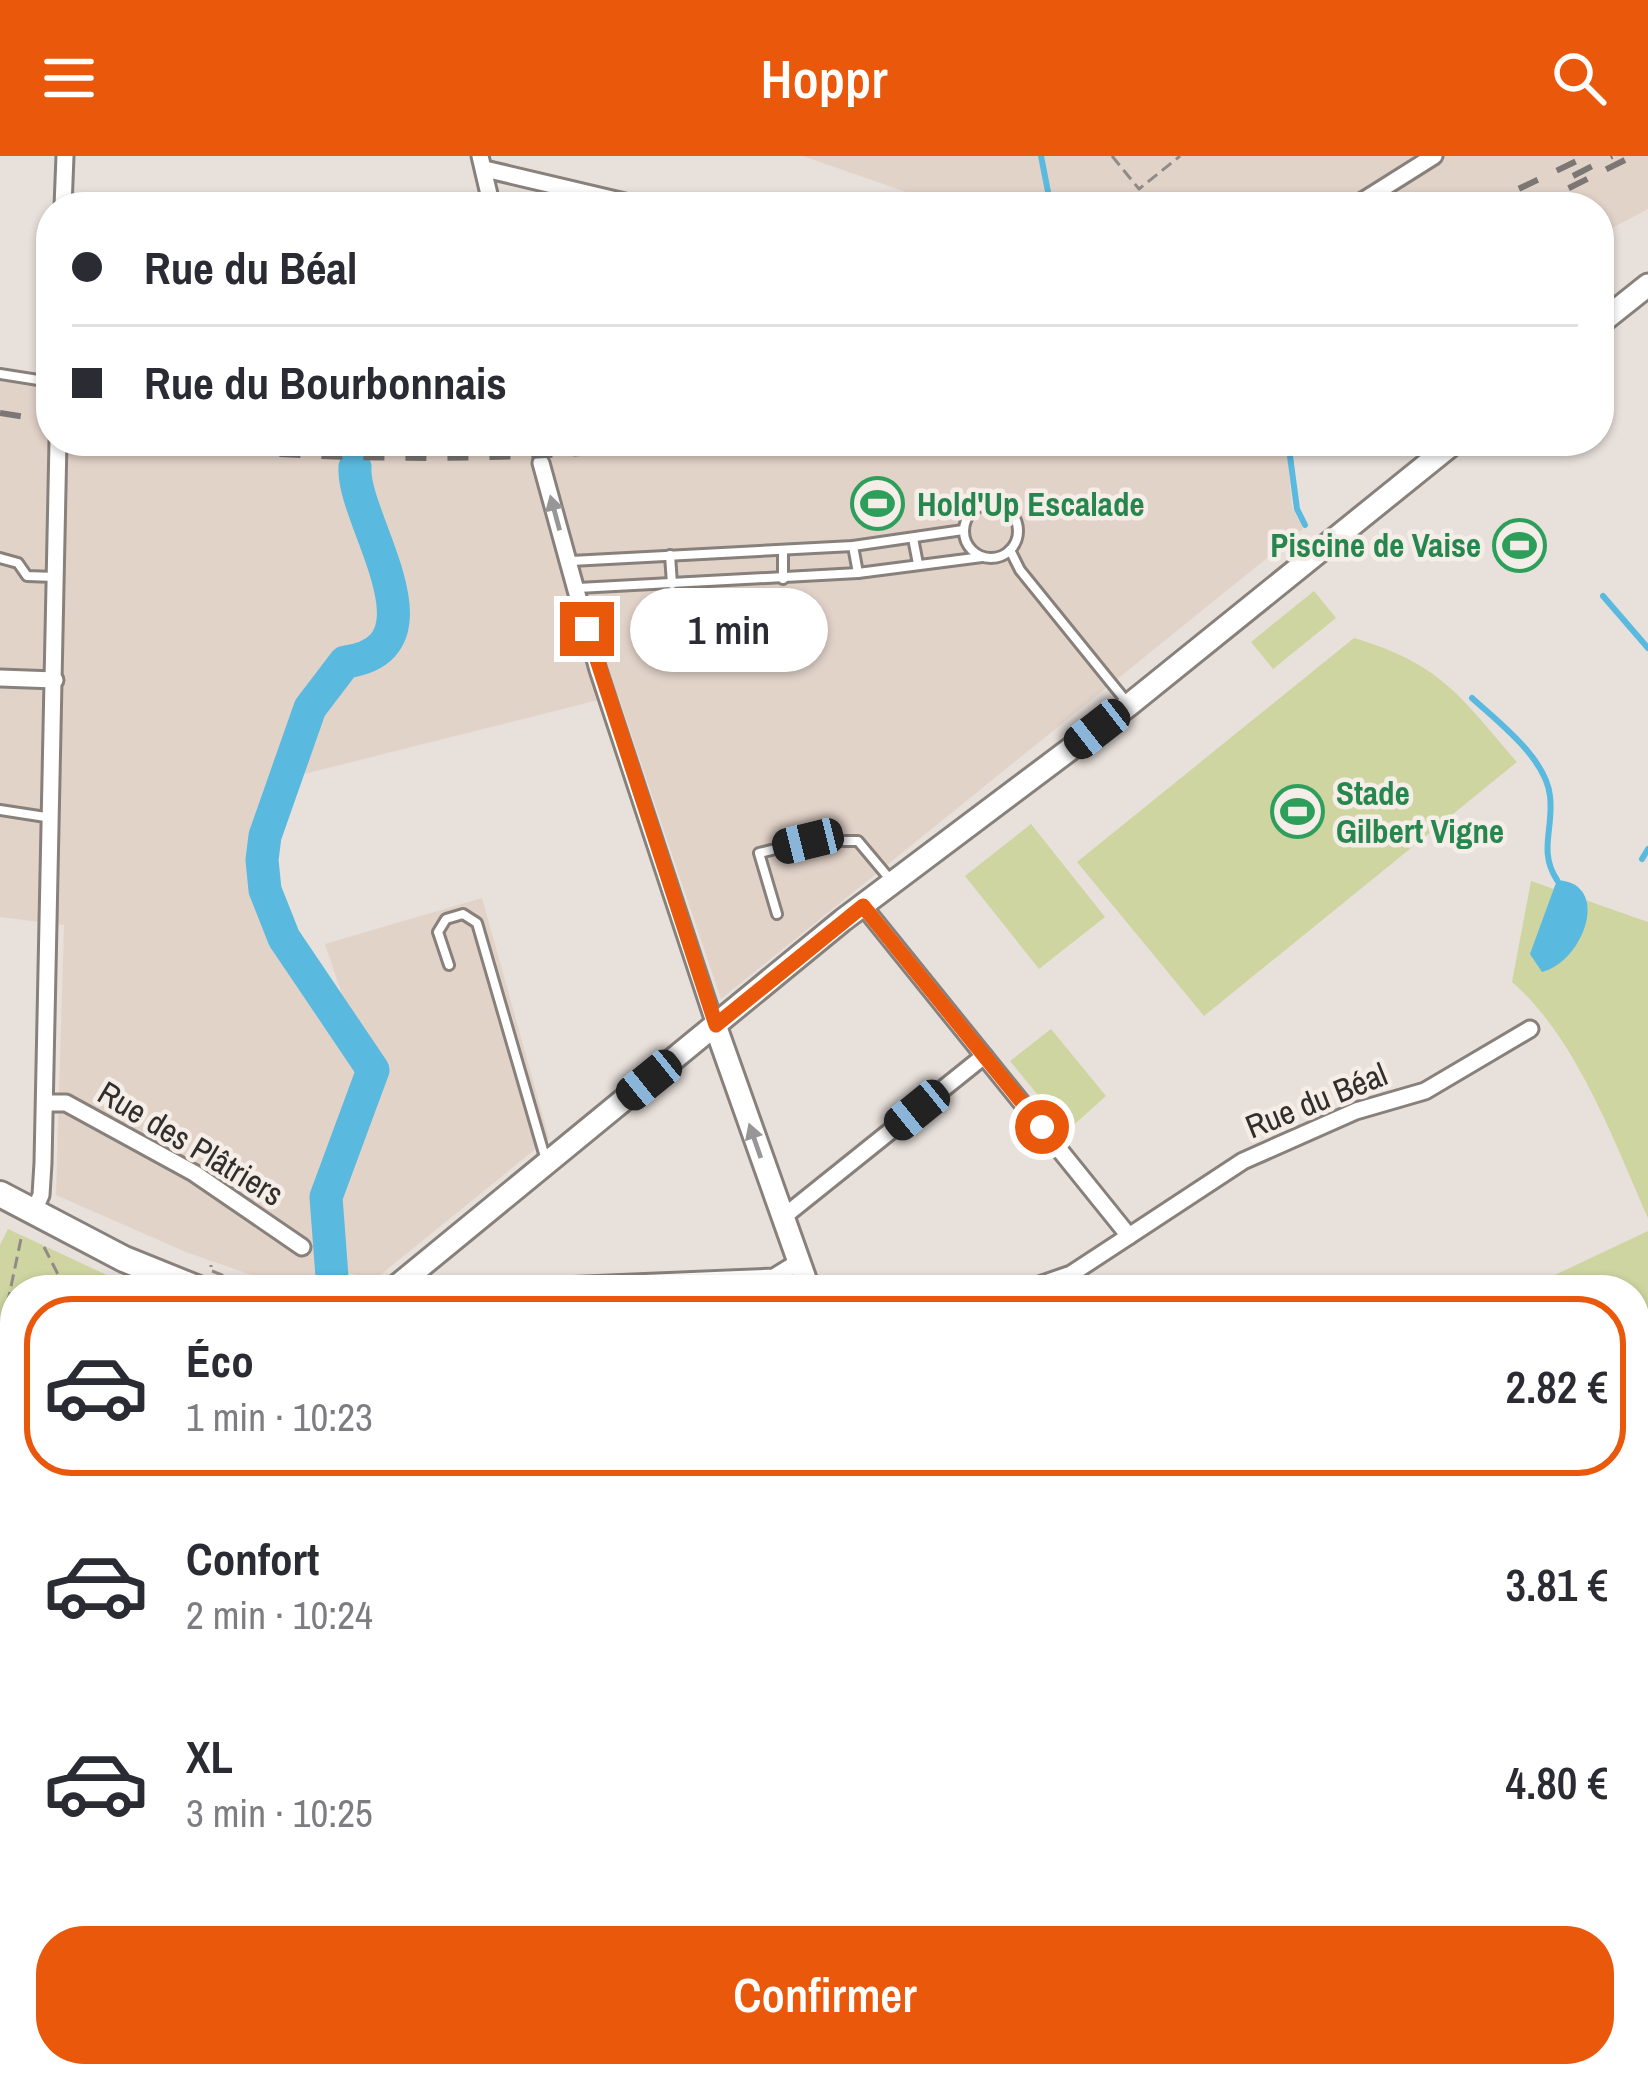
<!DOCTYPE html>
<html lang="fr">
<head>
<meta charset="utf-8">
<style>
	:root { --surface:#fff; --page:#f2f2f3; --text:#2b2b33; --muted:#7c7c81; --line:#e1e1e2; --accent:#ea580c }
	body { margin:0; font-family:"Archivo Narrow",sans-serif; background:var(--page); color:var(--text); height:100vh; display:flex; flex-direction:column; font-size:45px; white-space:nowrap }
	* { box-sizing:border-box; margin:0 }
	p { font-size:39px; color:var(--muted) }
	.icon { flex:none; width:66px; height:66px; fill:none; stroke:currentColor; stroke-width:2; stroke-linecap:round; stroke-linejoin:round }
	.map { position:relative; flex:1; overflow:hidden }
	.drawer { position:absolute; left:0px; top:1119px; width:1650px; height:813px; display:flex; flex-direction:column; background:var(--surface); border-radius:48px 48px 0 0; box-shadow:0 3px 9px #0004 }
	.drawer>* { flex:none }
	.guide { position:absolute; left:36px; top:36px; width:1578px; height:264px; border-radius:48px; box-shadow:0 3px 9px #0004; display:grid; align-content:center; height:264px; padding:0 36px; background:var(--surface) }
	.end { position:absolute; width:54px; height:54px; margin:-27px; border:15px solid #ea580c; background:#fff; box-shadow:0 0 0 6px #fff }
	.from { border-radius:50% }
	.bubble { position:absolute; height:84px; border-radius:42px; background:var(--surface); box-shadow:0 3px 9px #0004; font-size:39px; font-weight:600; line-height:84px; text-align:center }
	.car { position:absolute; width:36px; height:72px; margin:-36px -18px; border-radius:15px; box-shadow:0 0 9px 3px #0007; background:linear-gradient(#222 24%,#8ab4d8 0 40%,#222 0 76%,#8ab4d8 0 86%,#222 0) }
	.guide b { display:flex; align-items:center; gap:42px; height:114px; font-size:45px }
	.guide b+b { border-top:3px solid var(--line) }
	.guide i { width:30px; height:30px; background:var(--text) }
	ul { padding:21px 0 0; list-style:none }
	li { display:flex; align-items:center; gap:36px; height:180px; margin:0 24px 18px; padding:0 12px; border:6px solid transparent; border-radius:48px }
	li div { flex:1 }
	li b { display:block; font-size:45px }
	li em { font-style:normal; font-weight:600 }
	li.current { border-color:var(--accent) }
	li>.icon { width:108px; height:108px; stroke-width:1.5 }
	.cta { display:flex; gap:24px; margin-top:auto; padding:24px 36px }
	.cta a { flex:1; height:138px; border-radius:48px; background:var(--accent); color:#fff; font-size:48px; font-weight:600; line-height:138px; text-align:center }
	header { display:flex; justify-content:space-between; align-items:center; height:156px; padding:0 36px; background:var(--accent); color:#fff; font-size:54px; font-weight:600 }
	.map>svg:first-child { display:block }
	.built { fill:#e2d3c9; fill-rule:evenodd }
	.green { fill:#ced5a0 }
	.water { fill:#5ab9de }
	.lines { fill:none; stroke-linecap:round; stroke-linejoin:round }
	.stream { stroke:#5ab9de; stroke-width:6 }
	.river { stroke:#5ab9de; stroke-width:33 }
	.minor-tunnel { stroke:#c3bcb8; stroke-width:15; stroke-dasharray:15 8; stroke-linecap:butt }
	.trunk-tunnel { stroke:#c3bcb8; stroke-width:24; stroke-dasharray:24 12; stroke-linecap:butt }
	.service-casing { stroke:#88807b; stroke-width:14 }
	.minor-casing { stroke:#88807b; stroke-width:21 }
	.tertiary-casing { stroke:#88807b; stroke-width:24 }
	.secondary-casing { stroke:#88807b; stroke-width:27 }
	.primary-casing { stroke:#88807b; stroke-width:30 }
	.trunk-casing { stroke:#88807b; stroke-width:30 }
	.path { stroke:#918b87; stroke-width:3; stroke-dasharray:12 6; stroke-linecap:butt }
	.service { stroke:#fff; stroke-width:8 }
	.minor { stroke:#fff; stroke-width:15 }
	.tertiary { stroke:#fff; stroke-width:18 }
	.secondary { stroke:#fff; stroke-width:21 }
	.primary { stroke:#fff; stroke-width:24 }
	.trunk { stroke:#fff; stroke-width:24 }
	.rail { stroke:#7c7774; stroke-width:6; stroke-dasharray:21 21; stroke-linecap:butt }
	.trunk-bridge-casing { stroke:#88807b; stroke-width:30; stroke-linecap:butt }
	.trunk-bridge { stroke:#fff; stroke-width:24 }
	.oneway { fill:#989696 }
	.route { stroke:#ea580c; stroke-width:15 }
	.labels { text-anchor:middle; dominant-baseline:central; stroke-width:9; stroke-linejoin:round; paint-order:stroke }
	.leisure-label { font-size:33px; font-weight:bold; fill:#27864d; stroke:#f5ede8; text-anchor:start }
	.street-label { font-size:33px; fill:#312e2c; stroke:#f5ede8 }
</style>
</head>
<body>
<header><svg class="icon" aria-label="menu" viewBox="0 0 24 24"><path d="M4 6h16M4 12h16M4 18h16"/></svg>Hoppr<svg class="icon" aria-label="search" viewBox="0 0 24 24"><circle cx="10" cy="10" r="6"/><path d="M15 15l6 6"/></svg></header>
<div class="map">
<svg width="1648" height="1931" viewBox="0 0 1648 1931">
	<rect width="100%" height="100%" fill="#e8e0db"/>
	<!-- built -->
	<g class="built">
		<path d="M803 0H1648V53L1599 79V51H949Z"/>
		<path d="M0 221 48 228 51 285H1286L1292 351 1303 373 721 843 618 539 296 620 313 567 330 539 374 504 403 460 385 394 391 391 373 343 348 339 385 455 380 473 326 512 298 557 257 690 264 764 366 927 319 1043 317 1093 324 1134H294L186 1096 56 1039 64 769 0 761ZM50 286 65 288 68 299 60 606 43 603Z"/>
		<path d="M482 742 549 982 374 1124 337 1114 335 1044 387 917 351 865 325 788Z"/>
	</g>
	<!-- green -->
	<g class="green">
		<path d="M730 433 733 503 700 506 694 435Z"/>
		<path d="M1314 435 1336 462 1273 513 1251 486Z"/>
		<path d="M1354 482C1441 508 1460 540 1517 606L1204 860 1077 706Z"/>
		<path d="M1031 668 1105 761 1039 813 965 720Z"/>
		<path d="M1531 725 1648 766V1062C1614 985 1576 881 1512 826Z"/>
		<path d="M1051 873 1106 940 1067 975 1010 905Z"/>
		<path d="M8 1073 139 1134H15V1203L0 1204V1089Z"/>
		<path d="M1648 1075V1175L1635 1179V1134H1523Z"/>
		<path d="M0 1527 15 1528V1799L0 1801Z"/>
		<path d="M52 1917H454L465 1931H56Z"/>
		<path d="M1028 1917H1162L1161 1931H1134L1132 1924 1036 1931Z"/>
		<path d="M1380 1922 1496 1931H1322L1327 1923Z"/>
	</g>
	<!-- water -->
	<path class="water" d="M1557 724C1612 727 1584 805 1542 816L1530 798Z"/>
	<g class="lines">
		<!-- stream -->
		<g class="stream">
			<path d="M1041 0 1051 51"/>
			<path d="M1288 285 1297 353 1305 369"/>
			<path d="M1603 440 1648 492"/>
			<path d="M1472 542C1498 566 1546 602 1550 640 1554 673 1538 695 1557 724"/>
			<path d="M1642 703 1648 693"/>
		</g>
		<!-- river -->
		<path class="river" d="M333 1134 326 1041 373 914 284 782 265 734 262 704 265 680 310 552 345 506C450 492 351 362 355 311"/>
		<!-- minor-tunnel -->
		<path class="minor-tunnel" d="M536 285 541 307"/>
		<!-- trunk-tunnel -->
		<g class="trunk-tunnel">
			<path d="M0 1815 15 1820"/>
			<path d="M0 1854 15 1859"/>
			<path d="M419 1917H459"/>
		</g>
		<defs>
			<g id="service">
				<path d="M0 218 51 226"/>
				<circle cx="991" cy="375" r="27"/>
				<path d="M913 382 918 408"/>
				<path d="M853 390 858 417"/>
				<path d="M783 394V423"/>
				<path d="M1010 394 1020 414 1126 545"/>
				<path d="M670 399 672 428"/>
				<path d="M0 402 18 407 27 420 55 421"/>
				<path d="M571 405 853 390 963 374"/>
				<path d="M578 432 858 417 982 401"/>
				<path d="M0 654 52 662"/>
				<path d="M777 758 759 697 808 685H858L889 722"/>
				<path d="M449 809 438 776 446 763 463 758 477 767 545 1001"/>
				<path d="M0 1499 15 1503"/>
			</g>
			<g id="minor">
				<path d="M480 0 492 51"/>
				<path d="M485 13 646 51"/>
				<path d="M63 51 65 0"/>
				<path d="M1353 51 1434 0"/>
				<path d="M541 307 598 514 715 869"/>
				<path d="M0 522 55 524"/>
				<path d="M863 750 1129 1080 1243 1005 1356 955 1425 935 1530 873"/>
				<path d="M45 947H66L194 1017 302 1091"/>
				<path d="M33 1057 41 1039 43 1007 58 285"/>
				<path d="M782 1062 984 900"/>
				<path d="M470 1134 774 1121 800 1105"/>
				<path d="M1025 1134 1071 1118 1129 1080"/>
				<path d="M1324 1134 1328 1131"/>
				<path d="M0 1376 15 1377"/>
				<path d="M1635 1488 1648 1489"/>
			</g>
			<path id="tertiary" d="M0 1222 15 1219"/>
			<g id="secondary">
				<path d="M1599 168 1648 129"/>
				<path d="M715 869 809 1134"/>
				<path d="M392 1134 843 764 1129 549 1456 285"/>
				<path d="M1251 1931 1252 1917"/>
			</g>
			<g id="primary">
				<path d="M0 1038 124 1103 201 1134"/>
				<path d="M1635 1730 1648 1735"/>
			</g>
			<g id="trunk">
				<path d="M1635 1817 1648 1820"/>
				<path d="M1635 1884 1648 1887"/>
				<path d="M1635 1915 1648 1919"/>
				<path d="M1504 1917 1586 1931"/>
				<path d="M1298 1931 1304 1917"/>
			</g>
		</defs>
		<!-- service casing -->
		<use href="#service" class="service-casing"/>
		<!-- minor casing -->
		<use href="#minor" class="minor-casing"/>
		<!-- tertiary casing -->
		<use href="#tertiary" class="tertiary-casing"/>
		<!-- secondary casing -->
		<use href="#secondary" class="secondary-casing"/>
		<!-- primary casing -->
		<use href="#primary" class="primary-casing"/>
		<!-- trunk casing -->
		<use href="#trunk" class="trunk-casing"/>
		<!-- path -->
		<g class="path">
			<path d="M1112 0 1139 33 1180 0"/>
			<path d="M44 1091 66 1134"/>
			<path d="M211 1111V1109"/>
			<path d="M212 1115 261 1134"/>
			<path d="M7 1149 15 1157"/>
			<path d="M0 1183 22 1078"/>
			<path d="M0 1733 10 1753 0 1752"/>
			<path d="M0 1827 15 1807"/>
			<path d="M0 1904 15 1905"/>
			<path d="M130 1917 132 1922 136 1917"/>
			<path d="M428 1917 434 1931"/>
			<path d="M132 1922 194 1917"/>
			<path d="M288 1931 313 1917"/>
		</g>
		<!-- service -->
		<use href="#service" class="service"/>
		<!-- minor -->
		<use href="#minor" class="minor"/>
		<!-- tertiary -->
		<use href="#tertiary" class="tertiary"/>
		<!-- secondary -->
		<use href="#secondary" class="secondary"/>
		<!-- primary -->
		<use href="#primary" class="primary"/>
		<!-- trunk -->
		<use href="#trunk" class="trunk"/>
		<!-- rail -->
		<g class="rail">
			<path d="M1573 20 1612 0"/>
			<path d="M1481 51 1587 0"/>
			<path d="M1531 51 1633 0"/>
			<path d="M0 257 51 265"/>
			<path d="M112 285C307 305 511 310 705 285"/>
		</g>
		<defs>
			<g id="trunk-bridge">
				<path d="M1635 1721 1648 1682"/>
				<path d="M1635 1802 1648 1764"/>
				<path d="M1563 1931 1568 1917"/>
			</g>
		</defs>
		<!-- trunk-bridge casing -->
		<use href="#trunk-bridge" class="trunk-bridge-casing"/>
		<!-- trunk-bridge -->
		<use href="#trunk-bridge" class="trunk-bridge"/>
	</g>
	<!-- one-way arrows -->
	<defs><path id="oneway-solid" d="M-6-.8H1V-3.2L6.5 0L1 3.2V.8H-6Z" transform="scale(3)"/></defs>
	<g class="oneway">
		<use href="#oneway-solid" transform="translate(555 357) rotate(-105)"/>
		<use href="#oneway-solid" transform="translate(755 985) rotate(-109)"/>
	</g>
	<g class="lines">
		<!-- route -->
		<path class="route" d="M587 473 716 869 863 750 1042 971"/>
	</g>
	<!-- icons -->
	<defs>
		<symbol id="stadium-ring" viewBox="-11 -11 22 22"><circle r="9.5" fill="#f5ede8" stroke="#2e9e5b" stroke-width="1.5"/><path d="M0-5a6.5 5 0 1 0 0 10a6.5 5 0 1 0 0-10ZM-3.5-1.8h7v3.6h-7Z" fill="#2e9e5b"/></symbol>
	</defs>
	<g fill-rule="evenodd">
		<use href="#stadium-ring" x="848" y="318" width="59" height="59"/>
		<use href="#stadium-ring" x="1490" y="360" width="59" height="59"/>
		<use href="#stadium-ring" x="1268" y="626" width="59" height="59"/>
	</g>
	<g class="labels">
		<!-- leisure labels -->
		<g class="leisure-label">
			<text x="917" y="348">Hold'Up Escalade</text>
			<text x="1481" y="389" text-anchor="end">Piscine de Vaise</text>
			<text x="1336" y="637">Stade<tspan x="1336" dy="38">Gilbert Vigne</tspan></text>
		</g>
		<!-- street labels -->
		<g class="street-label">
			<text transform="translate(1316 944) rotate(-22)">Rue du Béal</text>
			<text transform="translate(191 987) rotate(31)">Rue des Plâtriers</text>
		</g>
	</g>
</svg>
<i class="end from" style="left:1042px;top:971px"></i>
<i class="end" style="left:587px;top:473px"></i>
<div class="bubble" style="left:630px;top:432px;width:198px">1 min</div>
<i class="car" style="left:1097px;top:573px;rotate:232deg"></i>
<i class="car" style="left:808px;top:685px;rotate:256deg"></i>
<i class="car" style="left:649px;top:924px;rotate:231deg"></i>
<i class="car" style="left:917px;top:954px;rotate:231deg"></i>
<div class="guide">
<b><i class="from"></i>Rue du Béal</b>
<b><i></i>Rue du Bourbonnais</b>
</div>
<section class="drawer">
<ul>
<li class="current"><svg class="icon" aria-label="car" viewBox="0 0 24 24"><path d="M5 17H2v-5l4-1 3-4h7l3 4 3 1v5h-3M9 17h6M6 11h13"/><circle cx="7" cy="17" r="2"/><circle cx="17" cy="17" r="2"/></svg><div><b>Éco</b><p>1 min · 10:23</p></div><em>2.82 €</em></li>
<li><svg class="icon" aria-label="car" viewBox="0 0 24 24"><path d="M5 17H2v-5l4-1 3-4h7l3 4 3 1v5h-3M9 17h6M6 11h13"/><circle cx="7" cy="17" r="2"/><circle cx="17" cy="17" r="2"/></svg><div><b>Confort</b><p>2 min · 10:24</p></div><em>3.81 €</em></li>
<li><svg class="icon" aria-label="car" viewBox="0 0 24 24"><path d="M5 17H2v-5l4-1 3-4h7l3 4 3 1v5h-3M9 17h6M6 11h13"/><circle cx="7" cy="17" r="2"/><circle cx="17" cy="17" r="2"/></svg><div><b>XL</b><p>3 min · 10:25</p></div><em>4.80 €</em></li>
</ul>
<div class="cta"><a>Confirmer</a></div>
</section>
</div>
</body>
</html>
